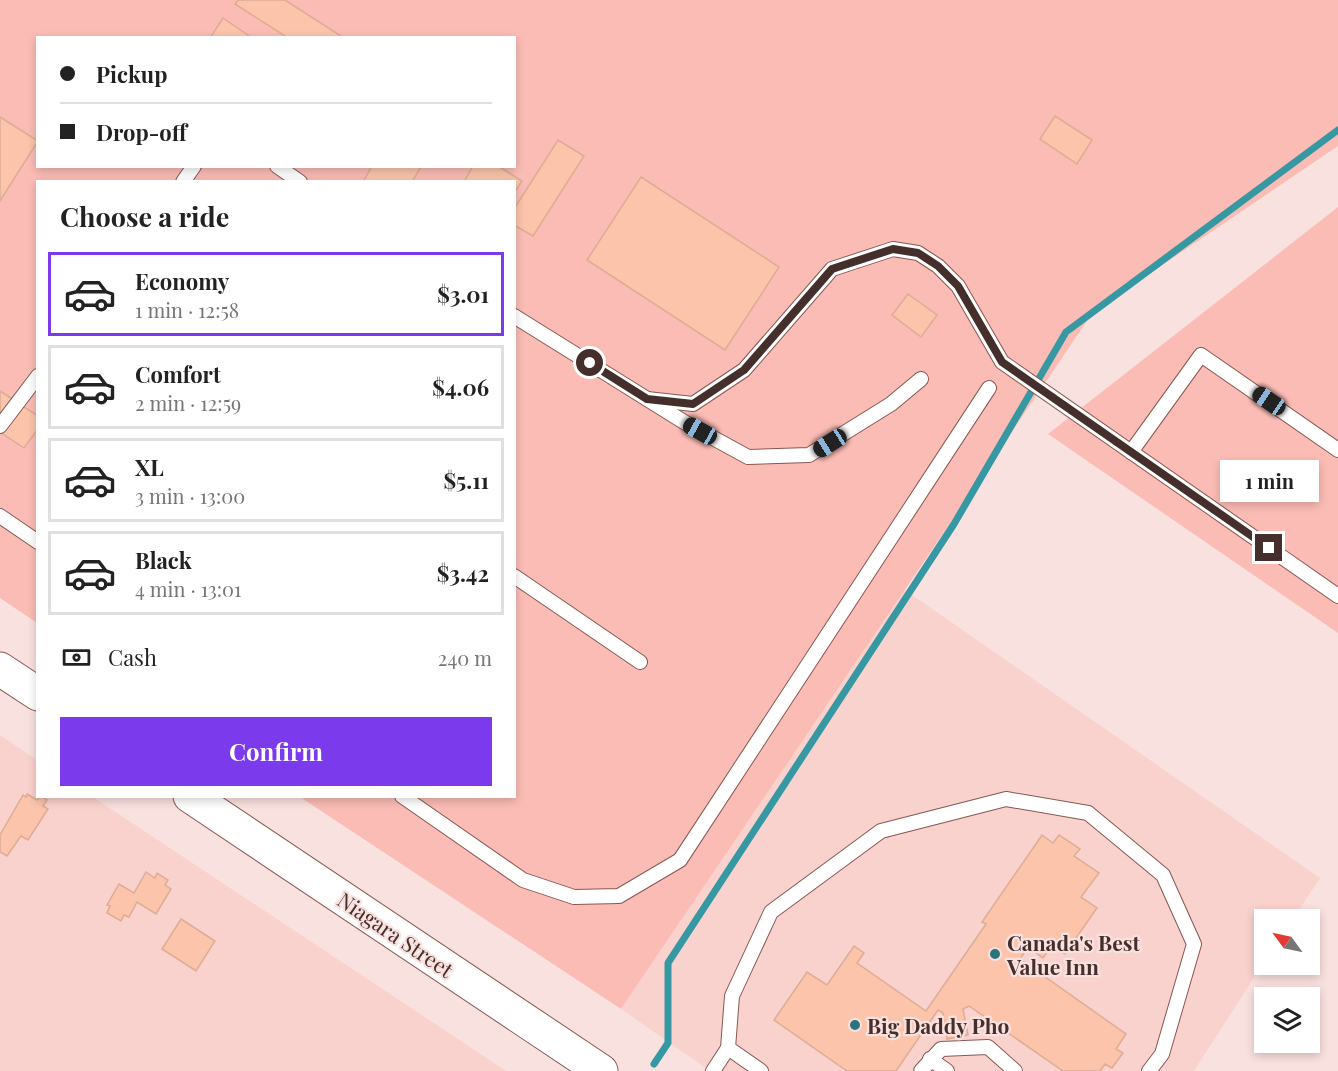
<!DOCTYPE html>
<html lang="en">
<head>
<meta charset="utf-8">
<style>
	:root { --surface:#fff; --page:#f6f6f6; --text:#222; --muted:#767676; --line:#e0e0e0; --accent:#7c3aed }
	body { margin:0; font-family:"Playfair Display",serif; background:var(--page); color:var(--text); height:100vh; display:flex; flex-direction:column; font-size:22px; white-space:nowrap }
	* { box-sizing:border-box; margin:0 }
	p { font-size:20px; color:var(--muted) }
	.icon { flex:none; width:33px; height:33px; fill:none; stroke:currentColor; stroke-width:2; stroke-linecap:round; stroke-linejoin:round }
	.map { position:relative; flex:1; overflow:hidden }
	.panel { position:absolute; left:36px; top:180px; width:480px; height:618px; display:flex; flex-direction:column; background:var(--surface); border-radius:0px; box-shadow:0 3px 9px #0003 }
	.panel>* { flex:none }
	.top-card { position:absolute; left:36px; top:36px; width:480px; height:132px; border-radius:0px; box-shadow:0 3px 9px #0003; display:grid; align-content:center; height:132px; padding:0 24px; background:var(--surface) }
	.needle { width:39px; rotate:303deg }
	.tools { position:absolute; left:1254px; top:909px; display:grid; gap:12px }
	.tools a { display:grid; place-items:center; width:66px; height:66px; border-radius:0px; background:var(--surface); box-shadow:0 3px 9px #0003; font-size:30px }
	.end { position:absolute; width:27px; height:27px; margin:-14px; border:8px solid #452f2c; background:#fff; box-shadow:0 0 0 3px #fff }
	.from { border-radius:50% }
	.bubble { position:absolute; height:42px; border-radius:0px; background:var(--surface); box-shadow:0 3px 9px #0003; font-size:20px; font-weight:700; line-height:42px; text-align:center }
	.car { position:absolute; width:18px; height:36px; margin:-18px -9px; border-radius:8px; box-shadow:0 0 4px 2px #0007; background:linear-gradient(#222 24%,#8ab4d8 0 40%,#222 0 76%,#8ab4d8 0 86%,#222 0) }
	.top-card b { display:flex; align-items:center; gap:21px; height:57px; font-size:22px }
	.top-card b+b { border-top:2px solid var(--line) }
	.top-card i { width:15px; height:15px; background:var(--text) }
	ul { padding:0; list-style:none }
	li { display:flex; align-items:center; gap:18px; height:84px; margin:0 12px 9px; padding:0 12px; border:3px solid var(--line); border-radius:0px }
	li div { flex:1 }
	li b { display:block; font-size:22px }
	li em { font-style:normal; font-weight:700 }
	li.current { border-color:var(--accent) }
	li>.icon { width:54px; height:54px; stroke-width:1.5 }
	h2 { padding:0 24px; font-size:27px; line-height:72px }
	.pay { display:flex; align-items:center; gap:15px; height:66px; padding:0 24px; font-size:22px }
	.pay p { margin-inline-start:auto }
	.primary-button { display:flex; gap:12px; margin-top:auto; padding:12px 24px }
	.primary-button a { flex:1; height:69px; border-radius:0px; background:var(--accent); color:#fff; font-size:24px; font-weight:700; line-height:69px; text-align:center }
	.map>svg:first-child { display:block }
	.built { fill:#fad2cd }
	.green { fill:#fbbcb5; fill-rule:evenodd }
	.lines { fill:none; stroke-linecap:round; stroke-linejoin:round }
	.stream { stroke:#3698a2; stroke-width:7 }
	.building { fill:#fbc4ab; stroke:#ddac95; stroke-width:1.5 }
	.lane-casing { stroke:#885752; stroke-width:16 }
	.secondary-casing { stroke:#885752; stroke-width:35 }
	.lane { stroke:#fff; stroke-width:14 }
	.secondary { stroke:#fff; stroke-width:33 }
	.route { stroke:#452f2c; stroke-width:8 }
	.poi-dot { fill:#2b747c; stroke:#f9e1df; stroke-width:2 }
	.labels { text-anchor:middle; dominant-baseline:central; stroke-width:4.5; stroke-linejoin:round; paint-order:stroke }
	.street-label { font-size:21px; fill:#452f2c; stroke:#f9e1df }
	.poi-label { font-size:21px; font-weight:bold; fill:#452f2c; stroke:#f9e1df; text-anchor:start }
</style>
</head>
<body>
<div class="map">
<svg width="1338" height="1071" viewBox="0 0 1338 1071">
	<rect width="100%" height="100%" fill="#f9e1df"/>
	<!-- built -->
	<g class="built">
		<path d="M905 590 1320 878 1293 919 1264 920V962L1194 1071H710L621 1009Z"/>
		<path d="M0 735 37 760 38 796 93 797 506 1071H0Z"/>
	</g>
	<!-- green -->
	<g class="green">
		<path d="M0 0H1338V146L1093 312 621 1009 300 797 514 796V182H38L37 623 0 598ZM38 38H514V166H38Z"/>
		<path d="M1338 207V633L1048 434Z"/>
	</g>
	<g class="lines">
		<!-- stream -->
		<path class="stream" d="M654 1064 668 1043V963L954 524 1066 332 1338 130"/>
	</g>
	<!-- building -->
	<g class="building">
		<path d="M238 0H285L344 38H288L235 4Z"/>
		<path d="M223 18 252 38H210Z"/>
		<path d="M1055 116 1092 140 1077 164 1040 139Z"/>
		<path d="M0 117 38 141 0 201Z"/>
		<path d="M558 140 584 156 533 236 514 225V209Z"/>
		<path d="M372 166H417L420 168 412 182H363Z"/>
		<path d="M473 166H498L522 181 514 193V182H464Z"/>
		<path d="M641 177 779 267 725 350 587 260Z"/>
		<path d="M908 294 937 315 921 337 892 315Z"/>
		<path d="M0 391 38 416V429L24 448 0 432Z"/>
		<path d="M27 794 37 800 41 796 47 800 43 806 48 809 28 840 21 836 7 856 0 852V835L23 795 26 797Z"/>
		<path d="M1042 835 1053 843 1059 835 1080 849 1074 856 1099 873 1081 897 1097 908 1065 954 1052 945 1043 958 1028 947 1020 959 1126 1034 1116 1049 1123 1053 1112 1068 1105 1064 1100 1071H1063L969 1006 963 1009 968 1035 947 1039 943 1013 938 1010 896 1071H847L774 1020 807 972 827 985 854 946 864 953 857 963 926 1011 986 924 982 922Z"/>
		<path d="M146 872 155 878 157 873 168 880 165 885 171 889 156 914 137 902 129 917 124 915 121 921 107 913 110 906 107 905 119 884 134 893Z"/>
		<path d="M181 919 215 941 196 971 162 949Z"/>
	</g>
	<g class="lines">
		<defs>
			<g id="lane">
				<path d="M277 166 300 182"/>
				<path d="M183 182 194 166"/>
				<path d="M514 316 684 422 748 457 809 455 891 404 921 379"/>
				<path d="M647 399 693 404 744 370 832 269 893 249 918 253 938 266 958 286 1002 362 1338 596"/>
				<path d="M0 426 38 376"/>
				<path d="M1131 452 1201 355 1338 450"/>
				<path d="M0 516 38 542"/>
				<path d="M514 576 640 662"/>
				<path d="M402 796 523 880 574 897 619 896 680 860 989 388"/>
				<path d="M728 1048 732 996 771 912 881 831 1006 799 1088 813 1163 875 1194 944 1162 1054 1149 1071"/>
				<path d="M930 1059 947 1071"/>
				<path d="M713 1071 728 1048 761 1071"/>
				<path d="M921 1071 941 1049 988 1047 1015 1071"/>
			</g>
			<g id="secondary">
				<path d="M0 669 38 694"/>
				<path d="M190 796 601 1071"/>
			</g>
		</defs>
		<!-- lane casing -->
		<use href="#lane" class="lane-casing"/>
		<!-- secondary casing -->
		<use href="#secondary" class="secondary-casing"/>
		<!-- lane -->
		<use href="#lane" class="lane"/>
		<!-- secondary -->
		<use href="#secondary" class="secondary"/>
	</g>
	<g class="lines">
		<!-- route -->
		<path class="route" d="M590 363 647 399 693 404 744 370 832 269 893 249 918 253 938 266 958 286 1002 362 1269 548"/>
	</g>
	<!-- markers -->
	<g class="poi-dot">
		<circle cx="995" cy="954" r="6"/>
		<circle cx="855" cy="1025" r="6"/>
	</g>
	<g class="labels">
		<!-- street labels -->
		<g class="street-label">
			<text transform="translate(396 934) rotate(34)">Niagara Street</text>
		</g>
		<!-- poi labels -->
		<g class="poi-label">
			<text x="1007" y="942">Canada's Best<tspan x="1007" dy="24">Value Inn</tspan></text>
			<text x="867" y="1025">Big Daddy Pho</text>
		</g>
	</g>
</svg>
<div class="tools">
<a><svg class="needle" viewBox="-14 -14 28 28"><path d="M0-13l5 13h-10z" fill="#e53935"/><path d="M0 13l5-13h-10z" fill="#767676"/></svg></a>
<a><svg class="icon" aria-label="layers" viewBox="0 0 24 24"><path d="M12 4l9 5-9 5-9-5zM3 14l9 5 9-5"/></svg></a>
</div>
<i class="end from" style="left:590px;top:363px"></i>
<i class="end" style="left:1269px;top:548px"></i>
<div class="bubble" style="left:1220px;top:460px;width:99px">1 min</div>
<i class="car" style="left:1269px;top:401px;rotate:304deg"></i>
<i class="car" style="left:700px;top:431px;rotate:299deg"></i>
<i class="car" style="left:830px;top:443px;rotate:238deg"></i>
<div class="top-card">
<b><i class="from"></i>Pickup</b>
<b><i></i>Drop-off</b>
</div>
<section class="panel">
<h2>Choose a ride</h2>
<ul>
<li class="current"><svg class="icon" aria-label="car" viewBox="0 0 24 24"><path d="M5 17H2v-5l4-1 3-4h7l3 4 3 1v5h-3M9 17h6M6 11h13"/><circle cx="7" cy="17" r="2"/><circle cx="17" cy="17" r="2"/></svg><div><b>Economy</b><p>1 min · 12:58</p></div><em>$3.01</em></li>
<li><svg class="icon" aria-label="car" viewBox="0 0 24 24"><path d="M5 17H2v-5l4-1 3-4h7l3 4 3 1v5h-3M9 17h6M6 11h13"/><circle cx="7" cy="17" r="2"/><circle cx="17" cy="17" r="2"/></svg><div><b>Comfort</b><p>2 min · 12:59</p></div><em>$4.06</em></li>
<li><svg class="icon" aria-label="car" viewBox="0 0 24 24"><path d="M5 17H2v-5l4-1 3-4h7l3 4 3 1v5h-3M9 17h6M6 11h13"/><circle cx="7" cy="17" r="2"/><circle cx="17" cy="17" r="2"/></svg><div><b>XL</b><p>3 min · 13:00</p></div><em>$5.11</em></li>
<li><svg class="icon" aria-label="car" viewBox="0 0 24 24"><path d="M5 17H2v-5l4-1 3-4h7l3 4 3 1v5h-3M9 17h6M6 11h13"/><circle cx="7" cy="17" r="2"/><circle cx="17" cy="17" r="2"/></svg><div><b>Black</b><p>4 min · 13:01</p></div><em>$3.42</em></li>
</ul>
<div class="pay"><svg class="icon" aria-label="cash" viewBox="0 0 24 24"><path d="M3 7h18v10H3z"/><circle cx="12" cy="12" r="2"/></svg>Cash<p>240 m</p></div>
<div class="primary-button"><a>Confirm</a></div>
</section>
</div>
</body>
</html>
